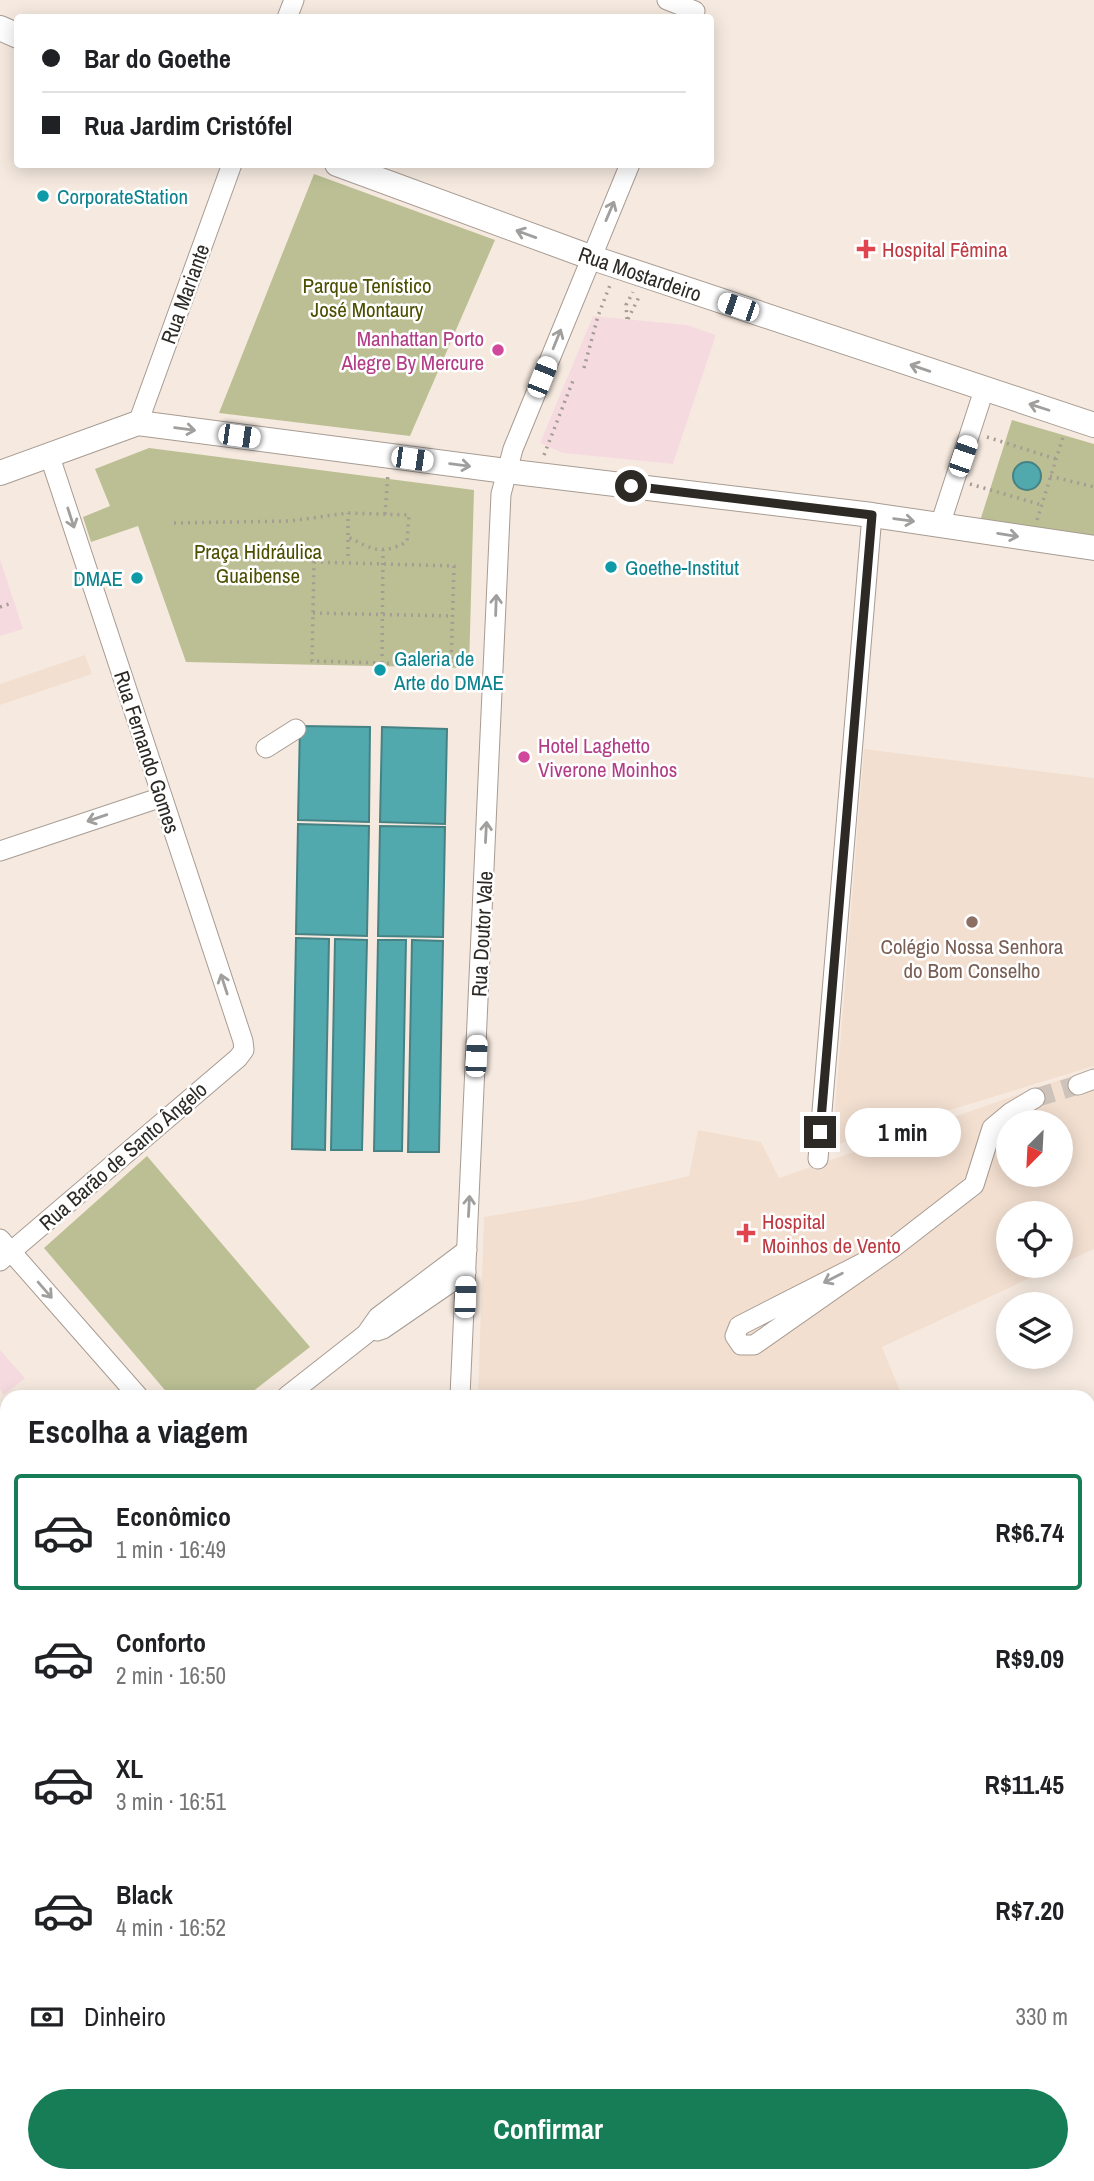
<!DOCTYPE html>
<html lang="pt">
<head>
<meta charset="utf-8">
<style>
	:root { --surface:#fff; --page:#f2f2f2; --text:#202124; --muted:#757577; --line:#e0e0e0; --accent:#177d56 }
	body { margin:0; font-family:"Archivo Narrow",sans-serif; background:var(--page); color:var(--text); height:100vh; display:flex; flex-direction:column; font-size:26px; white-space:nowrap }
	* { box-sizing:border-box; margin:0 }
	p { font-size:23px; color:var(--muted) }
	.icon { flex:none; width:38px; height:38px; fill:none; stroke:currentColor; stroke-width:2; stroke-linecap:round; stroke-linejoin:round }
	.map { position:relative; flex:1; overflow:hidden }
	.details { position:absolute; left:0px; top:1390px; width:1096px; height:793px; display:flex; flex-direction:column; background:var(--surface); border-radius:21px 21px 0 0; box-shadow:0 4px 18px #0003 }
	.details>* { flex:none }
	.guide { position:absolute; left:14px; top:14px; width:700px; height:154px; border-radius:7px; box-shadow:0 4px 18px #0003; display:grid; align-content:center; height:154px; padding:0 28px; background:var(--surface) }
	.needle { width:46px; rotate:204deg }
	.buttons { position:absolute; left:996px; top:1110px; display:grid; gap:14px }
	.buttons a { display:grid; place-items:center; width:77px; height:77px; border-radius:50%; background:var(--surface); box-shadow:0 4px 18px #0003; font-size:35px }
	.end { position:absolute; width:32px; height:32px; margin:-16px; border:9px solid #2d2925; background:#fff; box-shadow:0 0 0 4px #fff }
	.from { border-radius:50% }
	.bubble { position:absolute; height:49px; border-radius:24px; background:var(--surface); box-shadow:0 4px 18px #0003; font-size:23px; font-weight:800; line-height:49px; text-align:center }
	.car { position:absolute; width:21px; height:42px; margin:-21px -10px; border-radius:9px; box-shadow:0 0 5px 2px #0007; background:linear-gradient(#fff 24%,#345 0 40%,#fff 0 76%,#345 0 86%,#fff 0) }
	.guide b { display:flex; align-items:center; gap:24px; height:66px; font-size:26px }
	.guide b+b { border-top:2px solid var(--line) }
	.guide i { width:18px; height:18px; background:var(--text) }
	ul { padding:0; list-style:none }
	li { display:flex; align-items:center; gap:21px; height:116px; margin:0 14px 10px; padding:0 14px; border:4px solid transparent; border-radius:7px }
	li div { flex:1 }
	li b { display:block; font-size:26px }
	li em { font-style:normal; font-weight:800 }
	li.on { border-color:var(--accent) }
	li>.icon { width:63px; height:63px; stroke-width:1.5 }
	h2 { padding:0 28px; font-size:32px; line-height:84px }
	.pay { display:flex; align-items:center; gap:18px; height:77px; padding:0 28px; font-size:26px }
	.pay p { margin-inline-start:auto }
	.primary-button { display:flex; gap:14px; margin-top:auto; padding:14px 28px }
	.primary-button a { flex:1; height:80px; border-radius:42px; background:var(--accent); color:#fff; font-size:28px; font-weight:800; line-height:80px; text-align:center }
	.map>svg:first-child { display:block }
	.commercial { fill:#f5dbe0 }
	.built { fill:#f2dfd0; fill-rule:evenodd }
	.green { fill:#bbbf93 }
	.water { fill:#51a8ad; stroke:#468284; stroke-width:2 }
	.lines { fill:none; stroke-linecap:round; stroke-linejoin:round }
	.minor-tunnel { stroke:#cec3bb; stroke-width:19; stroke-dasharray:19 10; stroke-linecap:butt }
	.minor-casing { stroke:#a79b92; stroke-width:21 }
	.major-casing { stroke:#a79b92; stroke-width:26 }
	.path { stroke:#a59c94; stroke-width:3.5; stroke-dasharray:2 5; stroke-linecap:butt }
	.minor { stroke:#fff; stroke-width:19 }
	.major { stroke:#fff; stroke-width:24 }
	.oneway { stroke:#a09f9d }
	.route { stroke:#2d2925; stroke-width:9 }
	.culture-dot { fill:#0f9aa8; stroke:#fff; stroke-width:2.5 }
	.health-dot { fill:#e0444e; stroke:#fff; stroke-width:2.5 }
	.hotel-dot { fill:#d1479c; stroke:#fff; stroke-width:2.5 }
	.education-dot { fill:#8d6e63; stroke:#fff; stroke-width:2.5 }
	.labels { text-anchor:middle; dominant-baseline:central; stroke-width:5; stroke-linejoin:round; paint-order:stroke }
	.culture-label { font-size:21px; fill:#0d838f; stroke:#fff; text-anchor:start }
	.health-label { font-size:21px; fill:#be3a42; stroke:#fff; text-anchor:start }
	.street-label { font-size:21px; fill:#2d2925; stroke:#fff }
	.park-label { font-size:21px; fill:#4c4e00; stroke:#fff }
	.hotel-label { font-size:21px; fill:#b23c85; stroke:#fff; text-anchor:end }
	.education-label { font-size:21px; fill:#785e54; stroke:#fff }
</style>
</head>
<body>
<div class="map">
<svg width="1094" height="2181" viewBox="0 0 1094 2181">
	<rect width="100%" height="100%" fill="#f6eae0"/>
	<!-- commercial -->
	<g class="commercial">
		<path d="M593 316 687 325 716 335 673 464 563 453 540 443Z"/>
		<path d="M0 559 23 629 0 636Z"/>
		<path d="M0 1350 25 1378 4 1395 0 1390Z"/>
	</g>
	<!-- built -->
	<g class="built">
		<path d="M85 655 92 674 0 705V684Z"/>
		<path d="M864 749 1094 778V1066L832 1146Z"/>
		<path d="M1094 1068V1249L1061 1264 1060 1213H1008V1265H1058L882 1347 902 1396H478L484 1217 580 1201 689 1176 698 1130 761 1142 779 1178ZM1008 1122H1060V1174H1008Z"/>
	</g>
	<!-- green -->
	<g class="green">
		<path d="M314 174 495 240 410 436 219 413Z"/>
		<path d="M1012 420 1094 444V540L980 521Z"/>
		<path d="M149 448 474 490 469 668 186 662 138 526 91 542 83 517 110 506 95 469Z"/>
		<path d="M147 1156 310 1347 247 1396H170L44 1248Z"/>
		<path d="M7 1971V2040L0 2049V1977Z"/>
	</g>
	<!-- water -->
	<g class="water">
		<circle cx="1027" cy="476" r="14"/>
		<path d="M300 726 370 727 369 822 298 820Z"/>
		<path d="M382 727 447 729 445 824 380 822Z"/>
		<path d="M298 824 369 826 367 936 296 934Z"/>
		<path d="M380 826 445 827 443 937 378 936Z"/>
		<path d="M296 938 329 939 325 1150 292 1149Z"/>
		<path d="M335 939 367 940 362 1150H331Z"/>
		<path d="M378 940H406L402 1151H374Z"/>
		<path d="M412 940 443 941 439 1152H408Z"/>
	</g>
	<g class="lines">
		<!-- minor-tunnel -->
		<path class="minor-tunnel" d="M1035 1098 1078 1085"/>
		<defs>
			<g id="minor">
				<path d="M667 0 695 11"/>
				<path d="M287 18 294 0"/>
				<path d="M138 423 232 164"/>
				<path d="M940 525 984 390"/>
				<path d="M266 748 296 729"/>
				<path d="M0 851 162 797"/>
				<path d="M1078 1085 1094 1079"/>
				<path d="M818 1159 872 515"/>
				<path d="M0 1239 138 1396"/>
				<path d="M894 1247 739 1326 735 1336 741 1345H754L894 1247 974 1185 992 1128 1010 1113 1035 1098"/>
				<path d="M0 1261 238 1058 244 1050 243 1041 49 454"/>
				<path d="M377 1331 383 1329 466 1272"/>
				<path d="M287 1396 366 1334 378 1317 467 1250"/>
				<path d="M460 1396 501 494 513 449 630 164"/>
				<path d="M1088 1437 1094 1434"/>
				<path d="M0 1622 7 1617"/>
				<path d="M1088 1668 1094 1594"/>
				<path d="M0 1750 7 1758"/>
				<path d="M0 1955 7 1948"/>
				<path d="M0 2063 7 2054"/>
				<path d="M1088 2067 1094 2081"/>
				<path d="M694 2175 697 2181"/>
				<path d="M62 2181 73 2175"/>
				<path d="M430 2181V2175"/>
			</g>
			<g id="major">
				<path d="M0 28 18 36"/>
				<path d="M337 164 590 257 1094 425"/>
				<path d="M0 473 138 423 506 471 872 515 1094 548"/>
				<path d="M1088 1979 1094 1976"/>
				<path d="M647 2181 659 2175"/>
			</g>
		</defs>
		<!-- minor casing -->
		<use href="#minor" class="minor-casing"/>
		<!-- major casing -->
		<use href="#major" class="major-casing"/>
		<!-- path -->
		<g class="path">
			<path d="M627 319 626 305 633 292"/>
			<path d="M628 319 640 295"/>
			<path d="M584 368 598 316 610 285"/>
			<path d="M987 437 1056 459"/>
			<path d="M544 455 574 378"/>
			<path d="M1050 476 1094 487"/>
			<path d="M970 484 1042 505"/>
			<path d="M385 514 388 474"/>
			<path d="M1037 520 1063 437"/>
			<path d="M174 523 290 521 348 513 409 515 407 542C380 555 374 550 348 537"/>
			<path d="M348 556V513"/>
			<path d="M314 562 454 566 451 665 312 661Z"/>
			<path d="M0 607 9 604"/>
			<path d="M313 613 452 616"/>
			<path d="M382 663 383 550"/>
		</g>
		<!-- minor -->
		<use href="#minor" class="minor"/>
		<!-- major -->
		<use href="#major" class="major"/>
	</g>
	<!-- one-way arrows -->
	<defs><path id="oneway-shaft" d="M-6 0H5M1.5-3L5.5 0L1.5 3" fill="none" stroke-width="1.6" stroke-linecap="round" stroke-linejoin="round" transform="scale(1.75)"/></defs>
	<g class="oneway">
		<use href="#oneway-shaft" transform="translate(610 211) rotate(-67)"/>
		<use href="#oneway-shaft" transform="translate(526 234) rotate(-160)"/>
		<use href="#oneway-shaft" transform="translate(557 339) rotate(-68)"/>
		<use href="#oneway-shaft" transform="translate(920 368) rotate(-161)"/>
		<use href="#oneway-shaft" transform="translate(1039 407) rotate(-162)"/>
		<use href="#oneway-shaft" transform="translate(185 429) rotate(7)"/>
		<use href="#oneway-shaft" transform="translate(460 465) rotate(7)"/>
		<use href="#oneway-shaft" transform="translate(71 518) rotate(72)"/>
		<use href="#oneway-shaft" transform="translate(904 520) rotate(8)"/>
		<use href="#oneway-shaft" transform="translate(1008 535) rotate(9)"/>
		<use href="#oneway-shaft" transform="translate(496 605) rotate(-88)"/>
		<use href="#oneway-shaft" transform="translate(97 818) rotate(161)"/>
		<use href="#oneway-shaft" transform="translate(486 832) rotate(-87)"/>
		<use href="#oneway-shaft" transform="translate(224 984) rotate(-108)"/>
		<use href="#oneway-shaft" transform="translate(469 1206) rotate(-87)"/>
		<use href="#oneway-shaft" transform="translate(833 1278) rotate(153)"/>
		<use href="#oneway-shaft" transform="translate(45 1290) rotate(49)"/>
	</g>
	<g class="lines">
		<!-- route -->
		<path class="route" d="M631 486 872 515 820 1132"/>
	</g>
	<!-- markers -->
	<g class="culture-dot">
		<circle cx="43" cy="196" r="7"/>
		<circle cx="611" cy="567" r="7"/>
		<circle cx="137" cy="578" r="7"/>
		<circle cx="380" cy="670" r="7"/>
	</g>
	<g class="health-dot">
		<path d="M862.5 238.5h7v7h7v7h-7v7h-7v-7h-7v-7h7z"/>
		<path d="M742.5 1222.5h7v7h7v7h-7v7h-7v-7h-7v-7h7z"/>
	</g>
	<g class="hotel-dot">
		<circle cx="498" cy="350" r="7"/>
		<circle cx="524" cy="757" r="7"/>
	</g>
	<circle class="education-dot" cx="972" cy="922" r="7"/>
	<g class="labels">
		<!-- culture labels -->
		<g class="culture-label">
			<text x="57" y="196">CorporateStation</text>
			<text x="625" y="567">Goethe-Institut</text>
			<text x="123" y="578" text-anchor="end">DMAE</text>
			<text x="394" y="658">Galeria de<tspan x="394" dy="24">Arte do DMAE</tspan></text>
		</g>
		<!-- health labels -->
		<g class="health-label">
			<text x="882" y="249">Hospital Fêmina</text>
			<text x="762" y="1221">Hospital<tspan x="762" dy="24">Moinhos de Vento</tspan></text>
		</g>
		<!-- street labels -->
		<g class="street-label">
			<text transform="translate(640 274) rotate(19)">Rua Mostardeiro</text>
			<text transform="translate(185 294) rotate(-70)">Rua Mariante</text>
			<text transform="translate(147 752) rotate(72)">Rua Fernando Gomes</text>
			<text transform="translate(482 934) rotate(-87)">Rua Doutor Vale</text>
			<text transform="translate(123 1156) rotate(-41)">Rua Barão de Santo Ângelo</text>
		</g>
		<!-- park labels -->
		<g class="park-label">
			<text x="367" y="285">Parque Tenístico<tspan x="367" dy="24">José Montaury</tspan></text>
			<text x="258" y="551">Praça Hidráulica<tspan x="258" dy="24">Guaibense</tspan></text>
		</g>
		<!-- hotel labels -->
		<g class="hotel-label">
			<text x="484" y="338">Manhattan Porto<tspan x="484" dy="24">Alegre By Mercure</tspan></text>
			<text x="538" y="745" text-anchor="start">Hotel Laghetto<tspan x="538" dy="24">Viverone Moinhos</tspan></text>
		</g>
		<!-- education labels -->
		<g class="education-label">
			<text x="972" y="946">Colégio Nossa Senhora<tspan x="972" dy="24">do Bom Conselho</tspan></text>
		</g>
	</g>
</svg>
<div class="buttons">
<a><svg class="needle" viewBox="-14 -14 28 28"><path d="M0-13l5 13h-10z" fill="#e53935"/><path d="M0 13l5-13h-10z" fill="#757577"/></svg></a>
<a><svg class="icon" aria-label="locate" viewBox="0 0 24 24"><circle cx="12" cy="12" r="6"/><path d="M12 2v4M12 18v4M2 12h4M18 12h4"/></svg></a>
<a><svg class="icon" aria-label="layers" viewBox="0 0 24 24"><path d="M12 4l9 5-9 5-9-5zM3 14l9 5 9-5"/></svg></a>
</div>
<i class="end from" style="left:631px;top:486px"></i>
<i class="end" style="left:820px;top:1132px"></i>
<div class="bubble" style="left:845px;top:1108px;width:116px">1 min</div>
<i class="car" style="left:738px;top:307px;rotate:289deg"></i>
<i class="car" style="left:542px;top:377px;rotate:22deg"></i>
<i class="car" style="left:239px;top:436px;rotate:98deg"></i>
<i class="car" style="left:963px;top:456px;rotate:19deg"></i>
<i class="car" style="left:412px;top:459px;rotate:98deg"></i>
<i class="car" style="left:476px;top:1056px;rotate:3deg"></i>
<i class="car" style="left:465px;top:1297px;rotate:2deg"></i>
<div class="guide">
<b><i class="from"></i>Bar do Goethe</b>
<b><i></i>Rua Jardim Cristófel</b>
</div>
<section class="details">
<h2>Escolha a viagem</h2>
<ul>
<li class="on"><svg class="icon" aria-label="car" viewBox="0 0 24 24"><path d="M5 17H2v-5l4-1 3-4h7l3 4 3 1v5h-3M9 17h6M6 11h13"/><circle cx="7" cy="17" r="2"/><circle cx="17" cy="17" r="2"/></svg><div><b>Econômico</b><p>1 min · 16:49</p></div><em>R$6.74</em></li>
<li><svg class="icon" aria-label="car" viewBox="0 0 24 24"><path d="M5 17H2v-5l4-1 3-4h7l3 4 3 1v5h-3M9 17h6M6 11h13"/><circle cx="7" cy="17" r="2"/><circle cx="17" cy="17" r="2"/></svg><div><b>Conforto</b><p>2 min · 16:50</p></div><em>R$9.09</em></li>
<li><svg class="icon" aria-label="car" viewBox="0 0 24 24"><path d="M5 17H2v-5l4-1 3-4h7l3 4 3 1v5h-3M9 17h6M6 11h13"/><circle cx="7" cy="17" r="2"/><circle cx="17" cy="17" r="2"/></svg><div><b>XL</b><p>3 min · 16:51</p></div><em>R$11.45</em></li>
<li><svg class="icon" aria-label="car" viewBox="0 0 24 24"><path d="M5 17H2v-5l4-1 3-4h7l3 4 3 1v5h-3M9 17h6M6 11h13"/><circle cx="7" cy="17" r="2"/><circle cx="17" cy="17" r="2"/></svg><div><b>Black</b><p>4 min · 16:52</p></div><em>R$7.20</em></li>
</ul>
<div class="pay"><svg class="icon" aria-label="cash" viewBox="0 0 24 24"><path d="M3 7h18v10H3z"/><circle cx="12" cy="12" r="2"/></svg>Dinheiro<p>330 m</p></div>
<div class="primary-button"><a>Confirmar</a></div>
</section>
</div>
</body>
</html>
